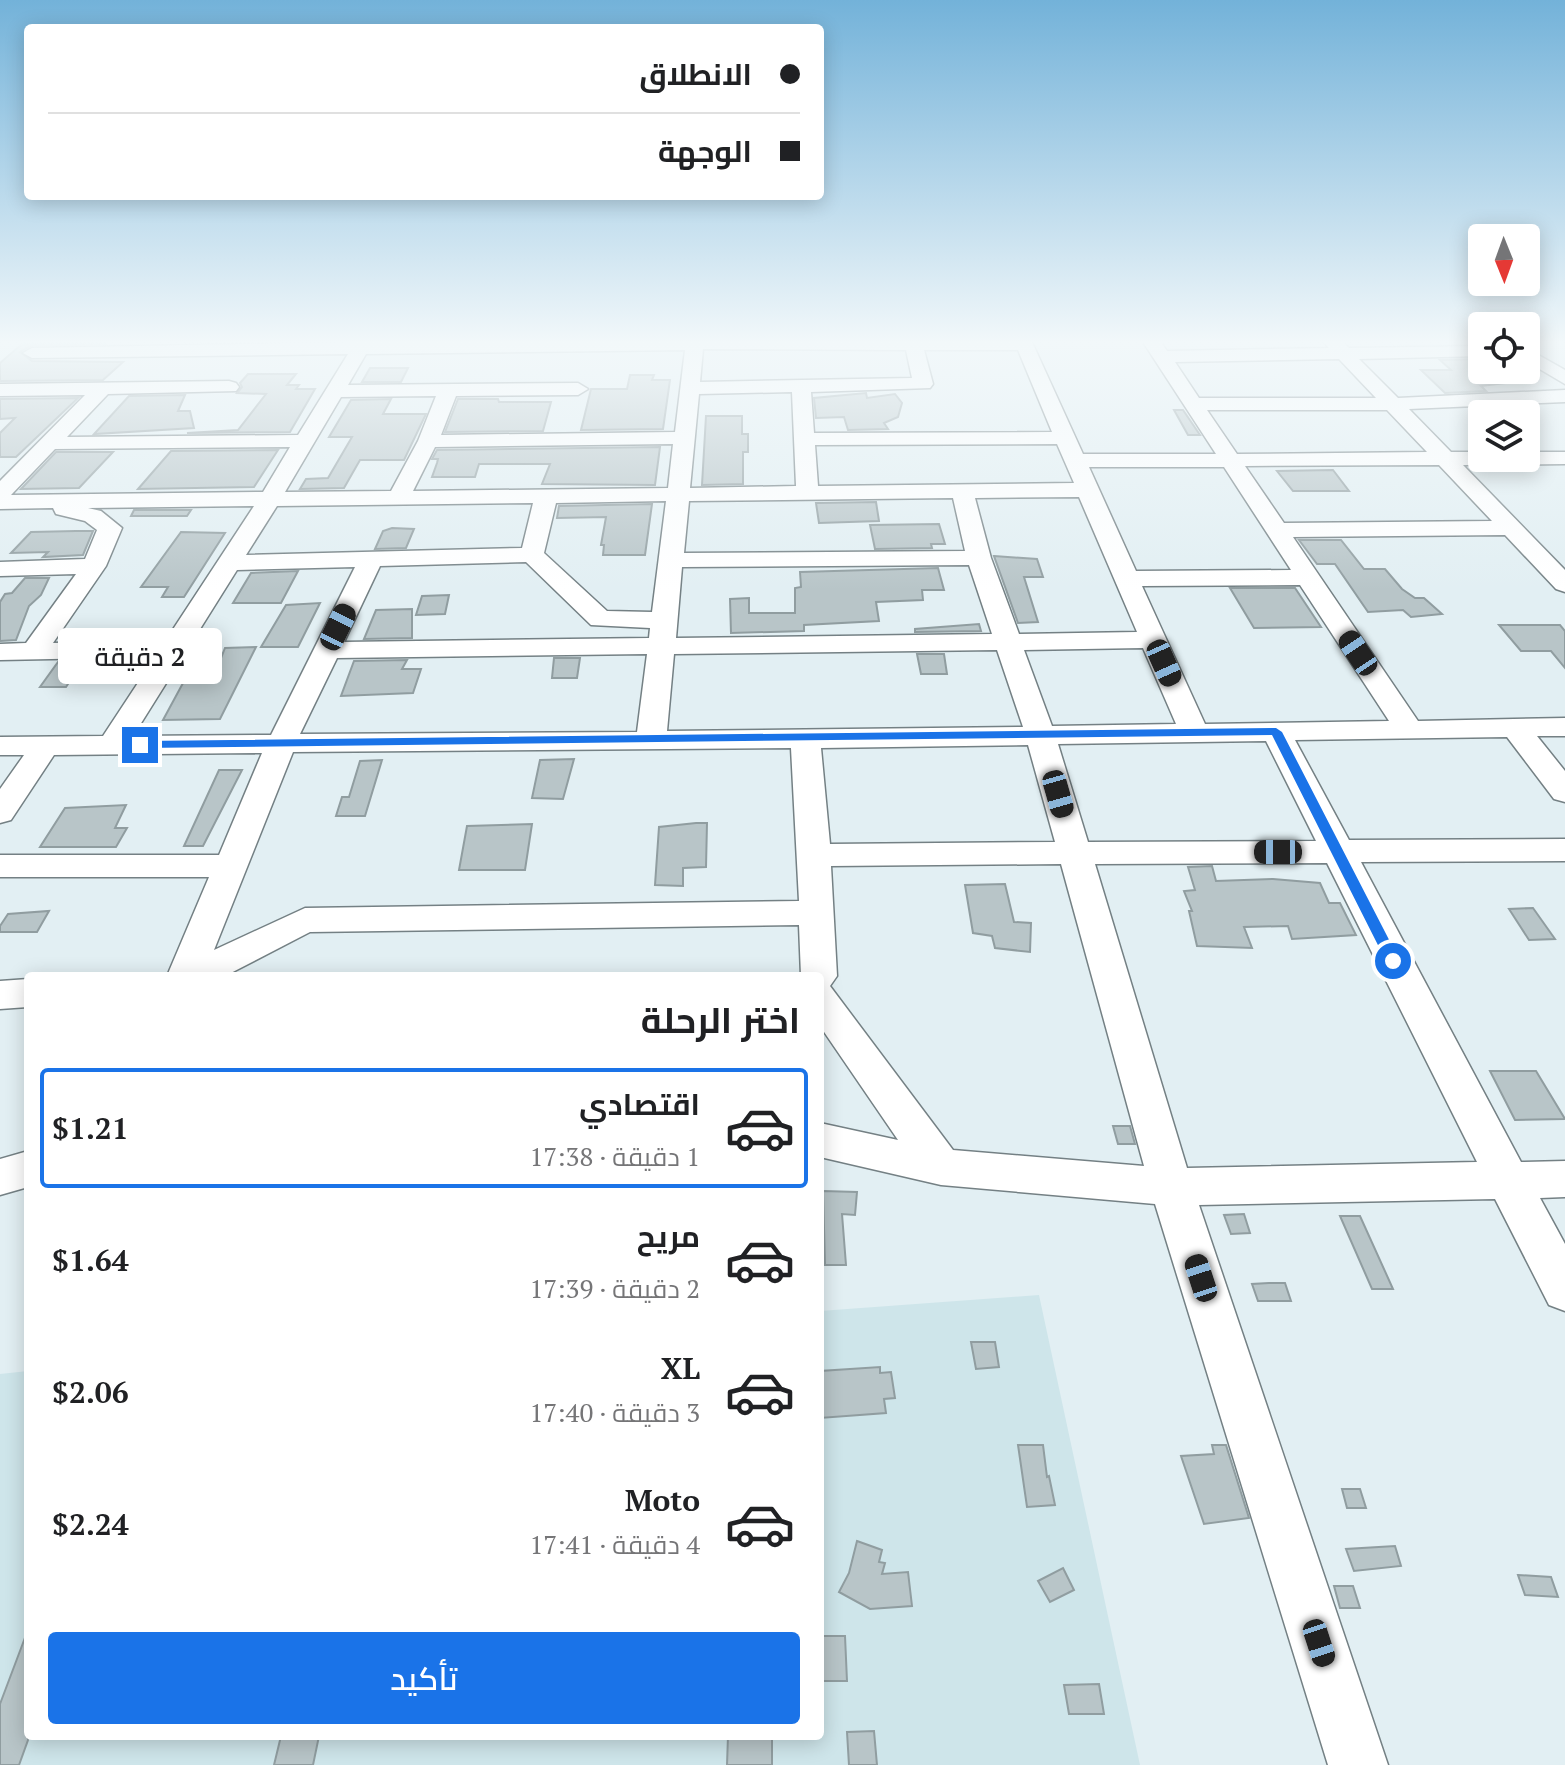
<!DOCTYPE html>
<html lang="ar">
<head>
<meta charset="utf-8">
<style>
	:root { --surface:#fff; --page:#f6f6f6; --text:#202124; --muted:#757577; --line:#e0e0e0; --accent:#1a73e8 }
	body { margin:0; font-family:"PT Serif",Cairo,serif; background:var(--page); color:var(--text); direction:rtl; height:100vh; display:flex; flex-direction:column; font-size:30px; white-space:nowrap }
	* { box-sizing:border-box; margin:0 }
	p { font-size:26px; color:var(--muted) }
	.icon { flex:none; width:44px; height:44px; fill:none; stroke:currentColor; stroke-width:2; stroke-linecap:round; stroke-linejoin:round }
	.map { position:relative; flex:1; overflow:hidden; direction:ltr }
	.details { position:absolute; left:24px; top:972px; width:800px; height:768px; display:flex; flex-direction:column; background:var(--surface); border-radius:8px; box-shadow:0 4px 20px #0003; direction:rtl }
	.details>* { flex:none }
	.guide { position:absolute; left:24px; top:24px; width:800px; height:176px; border-radius:8px; box-shadow:0 4px 20px #0003; direction:rtl; display:grid; align-content:center; height:176px; padding:0 24px; background:var(--surface) }
	.needle { width:52px; rotate:179deg }
	.buttons { position:absolute; left:1468px; top:224px; display:grid; gap:16px }
	.buttons a { display:grid; place-items:center; width:72px; height:72px; border-radius:8px; background:var(--surface); box-shadow:0 4px 20px #0003; font-size:40px }
	.end { position:absolute; width:36px; height:36px; margin:-18px; border:10px solid #1a73e8; background:#fff; box-shadow:0 0 0 4px #fff }
	.from { border-radius:50% }
	.bubble { position:absolute; height:56px; border-radius:8px; background:var(--surface); box-shadow:0 4px 20px #0003; font-size:26px; font-weight:600; line-height:56px; text-align:center; direction:rtl }
	.car { position:absolute; width:24px; height:48px; margin:-24px -12px; border-radius:10px; box-shadow:0 0 6px 2px #0007; background:linear-gradient(#222 24%,#8ab4d8 0 40%,#222 0 76%,#8ab4d8 0 86%,#222 0) }
	.guide b { display:flex; align-items:center; gap:28px; height:76px; font-size:30px }
	.guide b+b { border-top:2px solid var(--line) }
	.guide i { width:20px; height:20px; background:var(--text) }
	ul { padding:0; list-style:none }
	li { display:flex; align-items:center; gap:24px; height:120px; margin:0 16px 12px; padding:0 8px; border:4px solid transparent; border-radius:8px }
	li div { flex:1 }
	li b { display:block; font-size:30px }
	li em { font-style:normal; font-weight:600 }
	li.selected { border-color:var(--accent) }
	li>.icon { width:72px; height:72px; stroke-width:1.5 }
	h2 { padding:0 24px; font-size:36px; line-height:96px }
	.action { display:flex; gap:16px; margin-top:auto; padding:16px 24px }
	.action a { flex:1; height:92px; border-radius:8px; background:var(--accent); color:#fff; font-size:32px; font-weight:600; line-height:92px; text-align:center }
	.map>svg:first-child { display:block }
	.built { fill:#cee5ea }
	.building { fill:#b8c5c8; stroke:#909da0; stroke-width:2 }
	.lines { fill:none; stroke-linecap:round; stroke-linejoin:round }
	.minor-casing { stroke:#748084; stroke-width:3 }
	.minor { fill:#fff; fill-rule:evenodd }
	.route { fill:#1a73e8 }
</style>
</head>
<body>
<div class="map">
<svg width="1565" height="1765" viewBox="0 0 1565 1765">
	<rect width="100%" height="100%" fill="#e2eff3"/>
	<!-- built -->
	<path class="built" d="M1039 1295 1140 1765H0V1374L28 1371V1736H820V1311Z"/>
	<!-- building -->
	<g class="building">
		<path d="M107 342 106 344 32 345 20 352 32 361 123 362 103 380 0 381V363L22 344Z"/>
		<path d="M1482 359V370H1513V382L1481 386 1486 391 1445 393 1421 370H1451L1440 360Z"/>
		<path d="M370 368H408L401 382H362Z"/>
		<path d="M248 374H296L287 385H299L296 389H315L290 432 187 433 238 430 266 394 237 393 242 387 240 383Z"/>
		<path d="M630 375H654L652 380H670L663 429 581 430 591 389H627Z"/>
		<path d="M866 393 867 398 895 394 902 403 898 417 884 423 888 429 848 430 844 417 816 418 814 398Z"/>
		<path d="M185 395 178 411H190L194 428 94 434 129 396Z"/>
		<path d="M78 398 16 457H0V433L15 418 0 419V399Z"/>
		<path d="M391 399 383 414H426L404 460H360L344 488 300 489 306 479 328 478 352 437H329L351 400Z"/>
		<path d="M458 399H498L499 402H551L543 431 445 432Z"/>
		<path d="M1174 410H1183L1200 435H1188Z"/>
		<path d="M706 416H742V434H748V452H743V484L702 485Z"/>
		<path d="M660 447 655 485 542 484 550 464H479L475 477H432L437 463 438 459H432L437 450Z"/>
		<path d="M278 450 254 487 138 489 171 451Z"/>
		<path d="M56 452H113L79 488 21 489Z"/>
		<path d="M1333 470 1349 491H1293L1277 471Z"/>
		<path d="M876 502 879 521 819 523 816 503Z"/>
		<path d="M652 504 645 555H603L604 545H601L606 517 557 518 559 506Z"/>
		<path d="M134 510H191L187 516H131Z"/>
		<path d="M939 524 945 544H931L932 548 875 549 870 525Z"/>
		<path d="M392 528 414 529 406 548 375 549 383 531Z"/>
		<path d="M76 531H93L83 555 43 557 48 552 11 553 31 532Z"/>
		<path d="M181 532 225 533 184 597H162L168 587H141Z"/>
		<path d="M1299 540H1341L1364 569H1385L1402 589 1415 598H1424L1442 614 1411 617 1403 610 1368 612 1335 564H1317Z"/>
		<path d="M994 556 1037 559 1043 577H1024L1038 622 1018 623Z"/>
		<path d="M938 568 944 590H922L923 600 876 602 879 621 804 625V631L731 633 730 599 749 598V613H795V588L801 587 800 572Z"/>
		<path d="M298 571 281 603H233L251 573Z"/>
		<path d="M25 578H49L41 595 29 606 16 640 0 641V602L5 594 12 593Z"/>
		<path d="M1230 588H1295L1321 627 1254 628Z"/>
		<path d="M449 595 445 614 416 615 422 596Z"/>
		<path d="M320 603 298 647H261L286 605Z"/>
		<path d="M412 609V638L364 639 376 610Z"/>
		<path d="M979 624 981 631 915 632V629Z"/>
		<path d="M1499 625H1560L1565 631V668L1551 651H1521Z"/>
		<path d="M256 647 220 719 163 720 196 659 221 658 225 648Z"/>
		<path d="M917 654H944L947 674H921Z"/>
		<path d="M554 658H580L577 678H552Z"/>
		<path d="M407 660 402 669H421L413 693 341 696 354 661Z"/>
		<path d="M83 661 66 687H40L58 662Z"/>
		<path d="M574 759 563 799 532 798 540 760Z"/>
		<path d="M382 760 365 816H336L342 797H349L360 761Z"/>
		<path d="M219 770H242L203 846H184Z"/>
		<path d="M126 805 115 828H127L116 847H40L65 808Z"/>
		<path d="M696 823H707L706 867 683 868V886L655 885 659 827Z"/>
		<path d="M532 824 525 870H459L467 826Z"/>
		<path d="M1212 866 1216 881 1273 879 1320 883 1329 903H1340L1356 935 1292 939 1288 926 1244 927 1252 948 1197 946 1189 911H1192L1184 891 1195 890 1188 867Z"/>
		<path d="M1005 884 1014 922 1031 923 1030 952 995 948 992 936 973 933 965 885Z"/>
		<path d="M1533 908 1555 939 1529 940 1509 909Z"/>
		<path d="M49 911 37 932H0V926L8 914Z"/>
		<path d="M1490 1071H1536L1565 1119 1515 1120Z"/>
		<path d="M1113 1126H1130L1135 1144H1118Z"/>
		<path d="M823 1191 857 1192 855 1215 842 1214 846 1265H825Z"/>
		<path d="M1244 1214 1250 1233 1231 1234 1224 1215Z"/>
		<path d="M1340 1216H1360L1393 1289H1372Z"/>
		<path d="M1269 1283H1285L1291 1301H1258L1252 1284Z"/>
		<path d="M971 1342H995L999 1367 976 1369Z"/>
		<path d="M880 1367V1373L891 1372 895 1398 884 1399 886 1413 820 1418V1371Z"/>
		<path d="M1018 1445H1043L1047 1477 1049 1476 1055 1505 1027 1507Z"/>
		<path d="M1212 1445H1226L1249 1518 1204 1524 1181 1456 1214 1454Z"/>
		<path d="M1342 1489H1360L1366 1508H1347Z"/>
		<path d="M857 1541 882 1550 879 1562 885 1563 882 1574 908 1572 912 1606 870 1609 839 1592 849 1573Z"/>
		<path d="M1395 1546 1401 1566 1354 1571 1346 1549Z"/>
		<path d="M1063 1568 1074 1590 1050 1602 1038 1581Z"/>
		<path d="M1518 1575 1551 1577 1558 1597 1525 1595Z"/>
		<path d="M1334 1586H1353L1360 1608H1340Z"/>
		<path d="M26 1635 28 1740 19 1765H0V1704Z"/>
		<path d="M820 1636H845L847 1681H820Z"/>
		<path d="M1099 1684 1104 1714H1069L1064 1685Z"/>
		<path d="M874 1731 877 1765H849L847 1732Z"/>
		<path d="M281 1736H319L313 1765H274Z"/>
		<path d="M728 1736H772V1765H727Z"/>
	</g>
	<g class="lines">
		<defs>
			<g id="minor">
				<path d="M355 342H1032L1083 454H1216L1143 342H1161L1167 351 1329 348 1324 342H1343L1349 348 1482 346V356L1359 359 1398 398 1565 390V402L1409 409 1451 452H1482V458H1526V452H1565V464L1463 465 1565 570V592L1556 589 1505 535 1293 537 1418 721 1565 718V736H1537L1565 771V802L1554 799 1507 737 1295 740 1349 840 1565 839V861L1361 862 1521 1162 1565 1161V1197L1540 1198 1565 1244V1311L1549 1305 1495 1199 1199 1205 1388 1765H1328L1155 1204 941 1185 820 1157V1123L898 1140 820 1026V976H801L799 925 310 932 225 976H167L209 877H0V855H219L262 753 54 755 11 820 0 823V789L24 755H0V737L103 736 155 657 0 660V644L26 643 76 574 0 576V562L85 559 97 530 85 521 56 514 53 508 0 509V481L85 395 0 396V384L229 381 236 383 239 387 236 391 108 394 67 437 298 435 348 354 32 358 23 353 32 348ZM703 349 906 350 912 378 700 382ZM685 350 675 432 441 435 456 396 578 395 588 389 578 383 348 385 366 354ZM924 350H1018L1052 432 814 433 811 392 930 388 933 384ZM1339 359 1376 398H1199L1175 362ZM792 392 796 486 690 488 699 394ZM436 396 418 441 391 491 285 492 341 397ZM1207 410H1387L1427 452 1237 454ZM673 444 668 488 413 491 435 447ZM1057 444 1074 483 818 486 815 445ZM290 447 263 492 11 495 55 449ZM1439 465 1492 521 1284 523 1245 466ZM1089 467H1224L1291 570 1136 571ZM1079 497 1137 632 1019 634 991 558 975 498ZM953 498 965 551 684 553 689 501ZM666 501 652 612 607 611 544 553 556 503ZM533 503 522 548 246 555 277 506ZM254 506 166 640 53 643 106 566 122 528 101 511 88 508ZM526 562 591 625 650 628 649 638 344 642 380 566ZM969 565 992 634 676 638 682 567ZM355 567 271 735 133 736 237 570ZM1300 585 1389 721 1205 724 1142 586ZM1143 648 1176 724 1052 726 1024 650ZM997 650 1023 727 667 731 674 654ZM647 654 637 732 300 734 337 658ZM1266 741 1316 841 1088 842 1058 744ZM1028 745 1055 842 830 844 821 748ZM791 748 799 901 305 908 214 950 293 752ZM1327 863 1477 1162 1187 1168 1095 864ZM1061 864 1144 1166 953 1150 830 986 837 976 831 866Z"/>
				<path d="M1526 348 1565 370V384L1526 361Z"/>
				<path d="M28 979V1007L0 1009V981Z"/>
				<path d="M28 1151V1187L0 1195V1159Z"/>
			</g>
		</defs>
		<!-- minor casing -->
		<use href="#minor" class="minor-casing"/>
		<!-- minor -->
		<use href="#minor" class="minor"/>
	</g>
	<!-- sky -->
	<linearGradient id="sky" x2="0" y2="1"><stop stop-color="#73b2d9"/><stop offset="0.58" stop-color="#f2f8fa"/><stop offset="1" stop-color="#f2f8fa" stop-opacity="0"/></linearGradient>
	<rect width="1565" height="590" fill="url(#sky)"/>
	<!-- route -->
	<path class="route" d="M1276 728 1282 732 1400 961 1398 964H1388L1386 961 1272 735 140 748 135 745 140 741Z"/>
</svg>
<div class="buttons">
<a><svg class="needle" viewBox="-14 -14 28 28"><path d="M0-13l5 13h-10z" fill="#e53935"/><path d="M0 13l5-13h-10z" fill="#757577"/></svg></a>
<a><svg class="icon" aria-label="locate" viewBox="0 0 24 24"><circle cx="12" cy="12" r="6"/><path d="M12 2v4M12 18v4M2 12h4M18 12h4"/></svg></a>
<a><svg class="icon" aria-label="layers" viewBox="0 0 24 24"><path d="M12 4l9 5-9 5-9-5zM3 14l9 5 9-5"/></svg></a>
</div>
<i class="end from" style="left:1393px;top:961px"></i>
<i class="end" style="left:140px;top:745px"></i>
<div class="bubble" style="left:58px;top:628px;width:164px">2 دقيقة</div>
<i class="car" style="left:338px;top:627px;rotate:26deg"></i>
<i class="car" style="left:1358px;top:653px;rotate:326deg"></i>
<i class="car" style="left:1164px;top:663px;rotate:156deg"></i>
<i class="car" style="left:1058px;top:794px;rotate:164deg"></i>
<i class="car" style="left:1278px;top:852px;rotate:270deg"></i>
<i class="car" style="left:1201px;top:1278px;rotate:342deg"></i>
<i class="car" style="left:1319px;top:1643px;rotate:162deg"></i>
<div class="guide">
<b><i class="from"></i>الانطلاق</b>
<b><i></i>الوجهة</b>
</div>
<section class="details">
<h2>اختر الرحلة</h2>
<ul>
<li class="selected"><svg class="icon" aria-label="car" viewBox="0 0 24 24"><path d="M5 17H2v-5l4-1 3-4h7l3 4 3 1v5h-3M9 17h6M6 11h13"/><circle cx="7" cy="17" r="2"/><circle cx="17" cy="17" r="2"/></svg><div><b>اقتصادي</b><p>1 دقيقة · 17:38</p></div><em>$1.21</em></li>
<li><svg class="icon" aria-label="car" viewBox="0 0 24 24"><path d="M5 17H2v-5l4-1 3-4h7l3 4 3 1v5h-3M9 17h6M6 11h13"/><circle cx="7" cy="17" r="2"/><circle cx="17" cy="17" r="2"/></svg><div><b>مريح</b><p>2 دقيقة · 17:39</p></div><em>$1.64</em></li>
<li><svg class="icon" aria-label="car" viewBox="0 0 24 24"><path d="M5 17H2v-5l4-1 3-4h7l3 4 3 1v5h-3M9 17h6M6 11h13"/><circle cx="7" cy="17" r="2"/><circle cx="17" cy="17" r="2"/></svg><div><b>XL</b><p>3 دقيقة · 17:40</p></div><em>$2.06</em></li>
<li><svg class="icon" aria-label="car" viewBox="0 0 24 24"><path d="M5 17H2v-5l4-1 3-4h7l3 4 3 1v5h-3M9 17h6M6 11h13"/><circle cx="7" cy="17" r="2"/><circle cx="17" cy="17" r="2"/></svg><div><b>Moto</b><p>4 دقيقة · 17:41</p></div><em>$2.24</em></li>
</ul>
<div class="action"><a>تأكيد</a></div>
</section>
</div>
</body>
</html>
